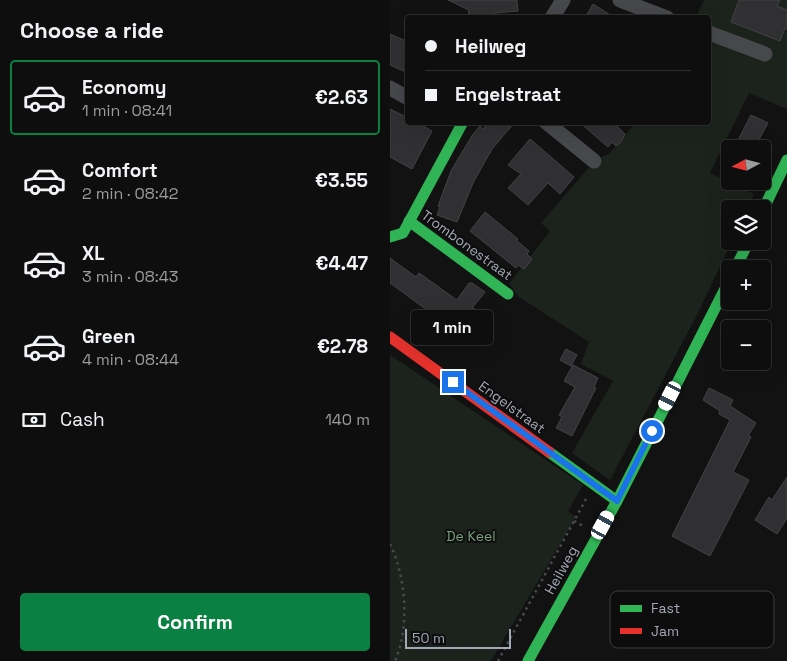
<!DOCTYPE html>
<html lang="en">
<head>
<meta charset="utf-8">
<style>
	:root { --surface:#0e0e0e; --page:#171717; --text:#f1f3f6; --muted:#9b9c9e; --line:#2e2e2e; --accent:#0b8043 }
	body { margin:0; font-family:"Space Grotesk",sans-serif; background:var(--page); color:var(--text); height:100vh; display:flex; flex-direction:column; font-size:19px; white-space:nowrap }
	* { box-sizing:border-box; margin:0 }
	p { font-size:16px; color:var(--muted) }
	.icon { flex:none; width:28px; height:28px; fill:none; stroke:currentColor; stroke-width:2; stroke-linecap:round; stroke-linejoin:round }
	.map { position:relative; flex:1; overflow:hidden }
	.details { display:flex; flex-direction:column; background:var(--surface); width:390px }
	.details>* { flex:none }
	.hud { position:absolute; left:15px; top:15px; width:306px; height:110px; border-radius:5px; box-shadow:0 5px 20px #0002,0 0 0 1px var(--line); display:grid; align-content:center; height:110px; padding:0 20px; background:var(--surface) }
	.needle { width:32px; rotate:263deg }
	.fabs { position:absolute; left:331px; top:140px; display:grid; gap:10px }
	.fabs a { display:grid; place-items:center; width:50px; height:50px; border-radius:5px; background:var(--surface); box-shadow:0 5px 20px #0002,0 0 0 1px var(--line); font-size:25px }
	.scale { position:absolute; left:15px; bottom:12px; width:106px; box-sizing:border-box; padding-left:5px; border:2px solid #a3a8b4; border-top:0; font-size:14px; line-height:18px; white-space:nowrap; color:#a3a8b4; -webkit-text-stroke:4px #0d0d0e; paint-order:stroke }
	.end { position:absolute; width:22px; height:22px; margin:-11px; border:6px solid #1a73e8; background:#fff; box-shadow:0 0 0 2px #fff }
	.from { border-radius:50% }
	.bubble { position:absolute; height:35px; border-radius:5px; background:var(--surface); box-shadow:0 5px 20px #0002,0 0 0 1px var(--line); font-size:16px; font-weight:600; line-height:35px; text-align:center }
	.car { position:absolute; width:15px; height:30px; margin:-15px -8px; border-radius:6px; box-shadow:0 0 4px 1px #0007; background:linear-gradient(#fff 24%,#345 0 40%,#fff 0 76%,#345 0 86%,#fff 0) }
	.hud b { display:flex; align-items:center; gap:18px; height:48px; font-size:19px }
	.hud b+b { border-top:1px solid var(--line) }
	.hud i { width:12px; height:12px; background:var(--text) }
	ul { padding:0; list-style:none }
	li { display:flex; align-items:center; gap:15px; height:75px; margin:0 10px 8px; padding:0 10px; border:2px solid transparent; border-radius:5px }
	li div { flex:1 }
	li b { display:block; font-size:19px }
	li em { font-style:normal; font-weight:600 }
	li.selected { border-color:var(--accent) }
	li>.icon { width:45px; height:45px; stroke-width:1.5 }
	h2 { padding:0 20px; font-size:22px; line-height:60px }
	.pay { display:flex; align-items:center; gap:12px; height:55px; padding:0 20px; font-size:19px }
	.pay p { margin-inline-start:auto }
	.button { display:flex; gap:10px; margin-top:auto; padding:10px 20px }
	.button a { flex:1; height:58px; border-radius:5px; background:var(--accent); color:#fff; font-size:20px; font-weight:600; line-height:58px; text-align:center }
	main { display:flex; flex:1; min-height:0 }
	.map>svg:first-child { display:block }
	.green { fill:#1c231d }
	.building { fill:#303032; stroke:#424346 }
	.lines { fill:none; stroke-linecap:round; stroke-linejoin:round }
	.path { stroke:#484a4d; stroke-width:2.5; stroke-dasharray:2.5 4; stroke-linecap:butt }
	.street { stroke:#47484b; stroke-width:15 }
	.fast { stroke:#30b455; stroke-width:11 }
	.jam { stroke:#e5322d; stroke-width:11 }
	.route { stroke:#1a73e8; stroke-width:6 }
	.labels { text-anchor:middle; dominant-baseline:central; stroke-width:4; stroke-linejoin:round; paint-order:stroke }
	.street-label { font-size:14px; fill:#a3a8b4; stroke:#0d0d0e }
	.park-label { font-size:14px; fill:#79a07b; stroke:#0d0d0e }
	.key { fill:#0d0d0e; stroke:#3a3c40; stroke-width:1 }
	.key-label { font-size:14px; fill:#a3a8b4 }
</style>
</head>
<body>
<main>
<section class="details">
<h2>Choose a ride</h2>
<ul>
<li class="selected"><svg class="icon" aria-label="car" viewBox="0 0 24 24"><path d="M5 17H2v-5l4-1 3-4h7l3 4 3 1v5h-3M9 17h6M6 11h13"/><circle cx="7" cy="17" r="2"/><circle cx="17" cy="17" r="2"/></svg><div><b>Economy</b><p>1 min · 08:41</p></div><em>€2.63</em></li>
<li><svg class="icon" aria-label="car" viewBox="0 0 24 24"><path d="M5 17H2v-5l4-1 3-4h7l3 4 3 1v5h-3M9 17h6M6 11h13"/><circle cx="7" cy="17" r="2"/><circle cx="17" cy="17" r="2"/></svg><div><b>Comfort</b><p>2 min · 08:42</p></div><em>€3.55</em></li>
<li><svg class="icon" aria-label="car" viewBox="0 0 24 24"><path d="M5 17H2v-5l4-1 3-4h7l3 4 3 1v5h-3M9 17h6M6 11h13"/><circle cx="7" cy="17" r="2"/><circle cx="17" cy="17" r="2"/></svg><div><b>XL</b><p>3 min · 08:43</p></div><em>€4.47</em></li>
<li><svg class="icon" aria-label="car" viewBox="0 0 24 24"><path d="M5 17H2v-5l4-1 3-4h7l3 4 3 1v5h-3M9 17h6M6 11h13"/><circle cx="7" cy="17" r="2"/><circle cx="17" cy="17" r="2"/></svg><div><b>Green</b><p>4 min · 08:44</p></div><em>€2.78</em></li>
</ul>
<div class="pay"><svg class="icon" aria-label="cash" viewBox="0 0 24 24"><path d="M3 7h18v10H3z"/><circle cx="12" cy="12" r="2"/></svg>Cash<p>140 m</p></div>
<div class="button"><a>Confirm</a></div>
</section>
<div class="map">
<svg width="397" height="661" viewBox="0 0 397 661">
	<rect width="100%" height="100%" fill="#121213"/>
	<!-- green -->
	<g class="green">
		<path d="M314 0H397V109L359 93 320 173 364 194 357 209H340V241H342L308 313 220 480 182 453 223 381 191 364 199 342 129 297 119 284 160 231 151 223 206 159 219 154 245 123 319 122V18L306 17Z"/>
		<path d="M0 355 193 485 178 511 186 517 101 661H0Z"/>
	</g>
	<!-- building -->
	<g class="building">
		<path d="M58 0H127L128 11 105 13 106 18H87L78 13 79 10Z"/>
		<path d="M349 0H390L387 6 397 10V29L395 28 390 41 341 22Z"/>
		<path d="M203 4 225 18H195Z"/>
		<path d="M0 34 18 42V73L0 65Z"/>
		<path d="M0 109 18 118V122H26L42 131 22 169 0 157Z"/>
		<path d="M361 115 378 123 367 143 362 141 359 149H355L346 144Z"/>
		<path d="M99 122H125L102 149 83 183 67 222 47 215 50 207 48 206 61 171 83 134 90 126 93 129Z"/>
		<path d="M189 122H223L235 134 231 142 226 146 222 142 218 147Z"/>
		<path d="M140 139 184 177 170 194 158 183 138 205 118 188 131 174 118 165Z"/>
		<path d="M95 212 128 239 126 240 139 251 137 254 142 259 134 269 128 265 126 268 80 231Z"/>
		<path d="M0 258 26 277 29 273 67 300 79 283H82L95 292 82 308 85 309 83 313 98 323 86 340 81 337 78 340 0 283Z"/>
		<path d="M176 349 187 355 181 366 170 360Z"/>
		<path d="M183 365 208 378 204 387 206 388 182 436 166 428 172 417 169 415 185 387 174 381Z"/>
		<path d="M319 388 343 400 340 406 366 423 358 436 361 437 343 472 359 480 320 556 282 536 340 420 329 414 330 411 313 400Z"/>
		<path d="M397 477V518L387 534 365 520 379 497 382 500Z"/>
	</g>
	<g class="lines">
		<!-- path -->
		<g class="path">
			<path d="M184 521 193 526"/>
			<path d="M0 544C16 577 20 627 5 661"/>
			<path d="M108 661 196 499"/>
		</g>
		<!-- street -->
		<g class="street">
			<path d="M230 0 277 18"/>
			<path d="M162 18 173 0"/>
			<path d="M319 33 375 54"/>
			<path d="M0 88 18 98"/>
			<path d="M156 122 204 161"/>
		</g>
		<!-- fast -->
		<g class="fast">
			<path d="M372 212 397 160"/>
			<path d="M19 221 118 294"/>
			<path d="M0 237 13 233 73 122"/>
			<path d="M345 269 359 241"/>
			<path d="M159 452 227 501"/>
			<path d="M138 661 227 501 340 279"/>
		</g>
		<!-- jam -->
		<path class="jam" d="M0 337 159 452"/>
	</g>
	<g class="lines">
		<!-- route -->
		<path class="route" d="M63 382 227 501 262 431"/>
	</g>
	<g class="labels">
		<!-- street labels -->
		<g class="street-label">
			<text transform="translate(77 245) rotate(36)">Trombonestraat</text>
			<text transform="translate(122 407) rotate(36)">Engelstraat</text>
			<text transform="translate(171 570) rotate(-61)">Heilweg</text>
		</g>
		<!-- park labels -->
		<g class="park-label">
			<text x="81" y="536">De Keel</text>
		</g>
	</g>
	<!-- legend -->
	<rect x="220" y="591" width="164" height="57" rx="8" class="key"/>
	<rect x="230" y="605" width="22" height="7" fill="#30b455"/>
	<rect x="230" y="628" width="22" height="6" fill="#e5322d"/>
	<g class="key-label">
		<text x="261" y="613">Fast</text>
		<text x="261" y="636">Jam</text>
	</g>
</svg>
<div class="fabs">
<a><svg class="needle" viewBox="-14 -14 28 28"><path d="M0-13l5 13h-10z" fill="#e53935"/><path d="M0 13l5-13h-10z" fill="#9b9c9e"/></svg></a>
<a><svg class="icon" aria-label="layers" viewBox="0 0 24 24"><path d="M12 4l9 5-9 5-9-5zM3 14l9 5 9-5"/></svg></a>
<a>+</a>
<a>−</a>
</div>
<div class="scale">50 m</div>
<i class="end from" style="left:262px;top:431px"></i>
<i class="end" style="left:63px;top:382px"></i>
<div class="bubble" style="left:21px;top:310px;width:82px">1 min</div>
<i class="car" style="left:280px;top:396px;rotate:207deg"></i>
<i class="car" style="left:213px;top:525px;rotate:29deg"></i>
<div class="hud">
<b><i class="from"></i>Heilweg</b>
<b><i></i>Engelstraat</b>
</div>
</div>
</main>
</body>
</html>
